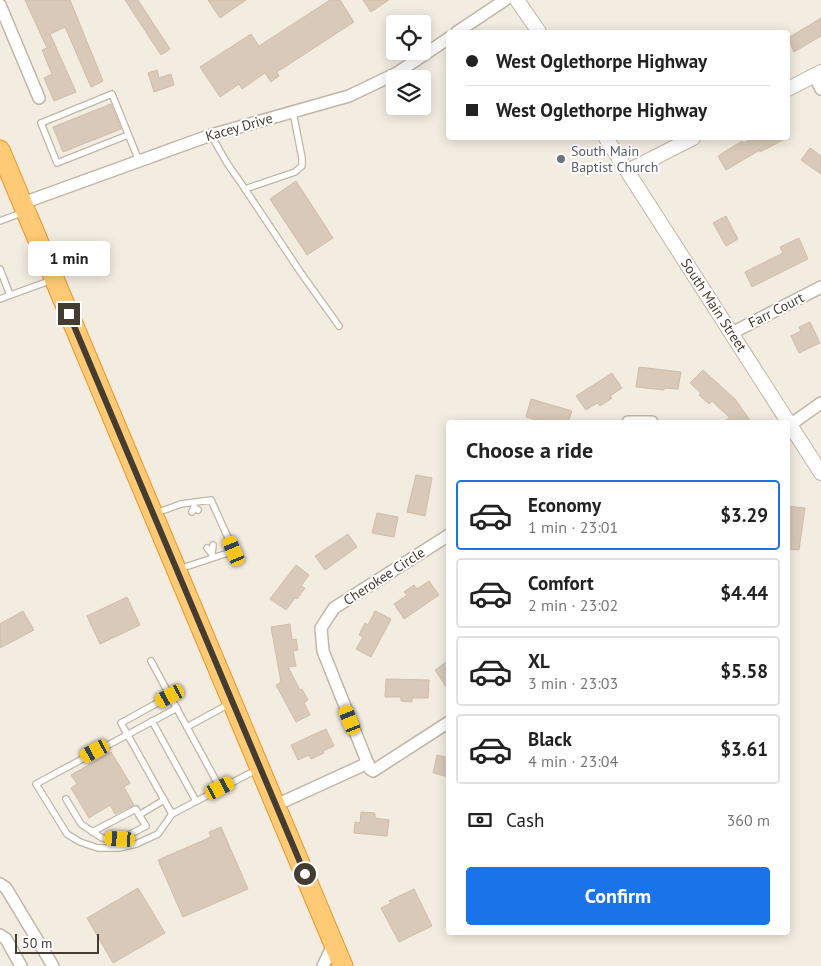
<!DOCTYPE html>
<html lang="en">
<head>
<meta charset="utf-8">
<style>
	:root { --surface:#fff; --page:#f6f6f6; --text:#222; --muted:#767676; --line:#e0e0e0; --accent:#1a73e8 }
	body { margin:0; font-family:"PT Sans",sans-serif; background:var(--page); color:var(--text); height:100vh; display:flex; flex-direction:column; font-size:19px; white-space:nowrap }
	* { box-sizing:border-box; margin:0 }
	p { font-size:16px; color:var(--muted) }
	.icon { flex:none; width:28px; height:28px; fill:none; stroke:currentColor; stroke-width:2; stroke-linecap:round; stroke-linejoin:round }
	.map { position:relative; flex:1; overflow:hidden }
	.side { position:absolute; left:446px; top:420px; width:344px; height:515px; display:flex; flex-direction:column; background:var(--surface); border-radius:5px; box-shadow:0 2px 12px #0003 }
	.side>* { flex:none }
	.top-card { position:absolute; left:446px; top:30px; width:344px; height:110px; border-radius:5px; box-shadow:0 2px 12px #0003; display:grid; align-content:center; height:110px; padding:0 20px; background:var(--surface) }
	.fabs { position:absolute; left:386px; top:15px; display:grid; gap:10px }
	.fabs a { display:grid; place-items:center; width:45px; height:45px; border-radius:5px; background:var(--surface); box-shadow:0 2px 12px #0003; font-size:25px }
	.scale { position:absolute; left:15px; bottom:12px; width:84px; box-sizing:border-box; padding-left:5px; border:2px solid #443b31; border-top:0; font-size:14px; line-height:18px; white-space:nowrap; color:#443b31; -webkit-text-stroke:4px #fff; paint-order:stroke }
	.end { position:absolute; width:22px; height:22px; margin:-11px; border:6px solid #443b31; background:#fff; box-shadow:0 0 0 2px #fff }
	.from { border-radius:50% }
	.bubble { position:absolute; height:35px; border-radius:5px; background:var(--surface); box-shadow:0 2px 12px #0003; font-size:16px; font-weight:700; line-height:35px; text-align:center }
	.car { position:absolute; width:15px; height:30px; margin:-15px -8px; border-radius:6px; box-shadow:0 0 4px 1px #0007; background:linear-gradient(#f5c518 24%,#345 0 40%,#f5c518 0 76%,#345 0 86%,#f5c518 0) }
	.top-card b { display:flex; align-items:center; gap:18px; height:48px; font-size:19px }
	.top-card b+b { border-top:1px solid var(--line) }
	.top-card i { width:12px; height:12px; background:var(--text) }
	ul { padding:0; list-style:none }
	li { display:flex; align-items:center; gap:15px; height:70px; margin:0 10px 8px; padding:0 10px; border:2px solid var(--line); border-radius:5px }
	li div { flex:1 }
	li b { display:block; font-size:19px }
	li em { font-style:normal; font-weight:700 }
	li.active { border-color:var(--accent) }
	li>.icon { width:45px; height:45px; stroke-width:1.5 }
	h2 { padding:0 20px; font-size:22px; line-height:60px }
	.pay { display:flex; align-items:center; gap:12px; height:55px; padding:0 20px; font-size:19px }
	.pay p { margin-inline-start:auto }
	.action { display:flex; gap:10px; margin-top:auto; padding:10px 20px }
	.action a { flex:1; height:58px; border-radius:5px; background:var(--accent); color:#fff; font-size:20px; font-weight:700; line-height:58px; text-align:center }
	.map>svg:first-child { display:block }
	.building { fill:#d8c9b8; stroke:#d1bda8 }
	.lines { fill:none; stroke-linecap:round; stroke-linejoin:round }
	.service-casing { stroke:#c1b6a6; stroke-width:8 }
	.minor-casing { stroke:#c1b6a6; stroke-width:14 }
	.tertiary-casing { stroke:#c1b6a6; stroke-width:16 }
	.trunk-casing { stroke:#ee9220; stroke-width:21 }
	.service { stroke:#fff; stroke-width:5.5 }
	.minor { stroke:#fff; stroke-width:11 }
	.tertiary { stroke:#fff; stroke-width:14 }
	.trunk { stroke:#ffca76; stroke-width:19 }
	.route { stroke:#443b31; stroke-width:6 }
	.worship-dot { fill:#6b7280; stroke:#fff; stroke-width:2 }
	.labels { text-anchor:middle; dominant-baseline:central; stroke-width:4; stroke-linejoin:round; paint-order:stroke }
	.street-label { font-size:14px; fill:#443b31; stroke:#fff }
	.worship-label { font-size:14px; fill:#5b616d; stroke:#fff; text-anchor:start }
</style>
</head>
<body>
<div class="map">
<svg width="821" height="966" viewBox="0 0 821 966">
	<rect width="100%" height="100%" fill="#f3ece1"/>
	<!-- building -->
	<g class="building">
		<path d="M25 0H70L103 81 91 87 65 27 50 34 76 92 54 101 44 78 52 74 42 50 47 48Z"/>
		<path d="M125 0H138L170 49 161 55Z"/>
		<path d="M208 0H246L220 18Z"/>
		<path d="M330 0H340L354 22 277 72 279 76 271 82 265 73 242 89 239 84 220 97 200 67 251 34 259 46Z"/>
		<path d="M363 0H389L371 12Z"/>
		<path d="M821 18V36L794 52 788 38Z"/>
		<path d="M157 70 159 78 171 74 174 85 154 92 148 73Z"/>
		<path d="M111 104 121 129 63 152 53 127Z"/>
		<path d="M754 138H787L760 152V150L726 170 718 156 742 141 743 143Z"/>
		<path d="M810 148 821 156V174L801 160Z"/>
		<path d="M296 181 333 238 307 255 270 199Z"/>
		<path d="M726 216 738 239 726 246 713 223Z"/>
		<path d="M799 238 808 259 752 287 745 272 783 253 780 247Z"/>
		<path d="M810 322 820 343 799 353 791 336 801 331 799 327Z"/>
		<path d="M639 367 681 372 678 389 664 388V390L636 387Z"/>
		<path d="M703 370 735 399 751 422H723L730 418 712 401 709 404 699 395 701 393 690 383Z"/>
		<path d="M612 373 622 388 610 396 612 398 600 406 597 403 586 410 576 396Z"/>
		<path d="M531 399 572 411 568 422H545L526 417Z"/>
		<path d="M416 475 432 478 425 516 407 512Z"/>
		<path d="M788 506 805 508 799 550 788 549Z"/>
		<path d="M377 513 398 517 394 537 372 533Z"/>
		<path d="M348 534 357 547 325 570 315 556Z"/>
		<path d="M296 565 309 575 301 586 305 588 297 599 295 598 286 610 270 599Z"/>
		<path d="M429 581 439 595 404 619 394 604 407 595 404 592 414 585 417 589Z"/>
		<path d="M127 597 140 625 100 644 87 616Z"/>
		<path d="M23 611 34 630 0 648V624Z"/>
		<path d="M375 611 391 619 371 657 356 649 363 637 359 635 365 623 368 625Z"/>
		<path d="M290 624 292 640 296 639 298 650 293 651 296 666 288 667 300 690 302 689 308 700 304 703 310 715 296 722 276 685 281 682 271 627Z"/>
		<path d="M449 660V691L435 670Z"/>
		<path d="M386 679 429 680 428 698H412V702L401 701V697H385Z"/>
		<path d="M326 729 334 746 323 751 324 753 311 759 309 755 298 760 291 745Z"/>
		<path d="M111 752 130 783 124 787 134 805 115 814 110 805 89 818 71 788 77 784 71 775Z"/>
		<path d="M437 755 449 758V777L433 773Z"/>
		<path d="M361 812 375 813V818L389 820 387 836 354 833 355 822 360 823Z"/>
		<path d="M221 827 248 889 183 917 158 860 211 837 209 832Z"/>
		<path d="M138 888 165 933 113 963 87 918Z"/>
		<path d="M414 889 432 926 399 942 381 908 391 903 389 901Z"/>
	</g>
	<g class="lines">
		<defs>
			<g id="service">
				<path d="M128 135 57 163 41 123 112 94 139 161"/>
				<path d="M211 135 227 163 245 189 295 172 302 166V158L293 112"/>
				<path d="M245 189 301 273 339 326"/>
				<path d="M0 221 24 212"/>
				<path d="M0 269 10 295"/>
				<path d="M0 299 52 280"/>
				<path d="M192 512 194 507 198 510"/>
				<path d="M156 513 181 504 211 500 234 551 179 569"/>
				<path d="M207 548 212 554 213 545"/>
				<path d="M151 661 220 788"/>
				<path d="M170 696 121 723 172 814"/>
				<path d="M177 708 36 784 67 834 80 842 98 848H119L136 844 158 834 172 814 258 769"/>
				<path d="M152 721 196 801"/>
				<path d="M187 727 229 704"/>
				<path d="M66 799 81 824 102 838 121 839 146 826 139 815 164 800"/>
				<path d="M92 832 136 809 139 815"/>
			</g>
			<g id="minor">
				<path d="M0 5 39 98"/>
				<path d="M457 32 505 0"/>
				<path d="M814 75 821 89"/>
				<path d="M23 203 211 135 349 96 397 73 449 38"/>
				<path d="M732 333 821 287"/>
				<path d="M628 422H652"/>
				<path d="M790 425 821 403"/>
				<path d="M449 535 334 608 321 628 323 651 370 769 373 771 449 722"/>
				<path d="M276 805 368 763"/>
				<path d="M0 884 6 888 53 966"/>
				<path d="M0 935 6 939 21 966"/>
				<path d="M323 966 334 943"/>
			</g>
			<g id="tertiary">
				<path d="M517 0 539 32"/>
				<path d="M788 89 821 72"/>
				<path d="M606 138 821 473"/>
				<path d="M628 171 693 138"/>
			</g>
			<path id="trunk" d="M0 150 343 966"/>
		</defs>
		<!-- service casing -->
		<use href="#service" class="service-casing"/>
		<!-- minor casing -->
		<use href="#minor" class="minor-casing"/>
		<!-- tertiary casing -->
		<use href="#tertiary" class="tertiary-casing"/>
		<!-- trunk casing -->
		<use href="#trunk" class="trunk-casing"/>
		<!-- service -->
		<use href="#service" class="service"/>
		<!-- minor -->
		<use href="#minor" class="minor"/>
		<!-- tertiary -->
		<use href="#tertiary" class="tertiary"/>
		<!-- trunk -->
		<use href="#trunk" class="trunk"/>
	</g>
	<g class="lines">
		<!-- route -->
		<path class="route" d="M69 314 305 874"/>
	</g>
	<!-- markers -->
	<circle class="worship-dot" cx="561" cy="159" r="5"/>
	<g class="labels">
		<!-- street labels -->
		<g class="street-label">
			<text transform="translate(239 127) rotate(-16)">Kacey Drive</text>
			<text transform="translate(714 305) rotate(57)">South Main Street</text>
			<text transform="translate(776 310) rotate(-27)">Farr Court</text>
			<text transform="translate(384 576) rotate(-33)">Cherokee Circle</text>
		</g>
		<!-- worship labels -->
		<g class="worship-label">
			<text x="571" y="151">South Main<tspan x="571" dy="16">Baptist Church</tspan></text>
		</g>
	</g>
</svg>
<div class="fabs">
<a><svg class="icon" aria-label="locate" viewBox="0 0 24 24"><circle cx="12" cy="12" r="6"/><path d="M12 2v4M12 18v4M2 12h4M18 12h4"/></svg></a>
<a><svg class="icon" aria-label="layers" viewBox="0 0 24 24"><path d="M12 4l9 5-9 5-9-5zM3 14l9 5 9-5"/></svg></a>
</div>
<div class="scale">50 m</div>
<i class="end from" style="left:305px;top:874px"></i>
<i class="end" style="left:69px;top:314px"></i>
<div class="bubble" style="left:28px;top:241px;width:82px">1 min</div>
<i class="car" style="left:234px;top:551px;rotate:337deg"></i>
<i class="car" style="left:170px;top:696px;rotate:242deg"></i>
<i class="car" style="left:350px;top:720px;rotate:338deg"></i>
<i class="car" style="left:95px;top:751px;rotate:242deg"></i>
<i class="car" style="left:220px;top:788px;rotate:63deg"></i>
<i class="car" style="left:120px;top:839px;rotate:273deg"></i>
<div class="top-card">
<b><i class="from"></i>West Oglethorpe Highway</b>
<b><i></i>West Oglethorpe Highway</b>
</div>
<section class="side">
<h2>Choose a ride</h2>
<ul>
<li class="active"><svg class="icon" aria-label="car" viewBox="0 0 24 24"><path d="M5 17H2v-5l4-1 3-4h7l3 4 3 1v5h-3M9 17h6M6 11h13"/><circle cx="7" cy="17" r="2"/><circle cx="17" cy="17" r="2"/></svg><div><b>Economy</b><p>1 min · 23:01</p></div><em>$3.29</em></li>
<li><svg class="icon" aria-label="car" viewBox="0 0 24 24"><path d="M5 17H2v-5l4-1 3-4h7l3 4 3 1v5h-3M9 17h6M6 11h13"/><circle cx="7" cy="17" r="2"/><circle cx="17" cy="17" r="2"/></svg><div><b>Comfort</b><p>2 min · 23:02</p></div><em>$4.44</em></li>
<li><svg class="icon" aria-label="car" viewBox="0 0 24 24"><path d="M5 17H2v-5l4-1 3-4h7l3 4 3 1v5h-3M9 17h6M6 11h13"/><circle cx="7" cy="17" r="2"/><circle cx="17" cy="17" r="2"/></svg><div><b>XL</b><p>3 min · 23:03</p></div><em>$5.58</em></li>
<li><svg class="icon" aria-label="car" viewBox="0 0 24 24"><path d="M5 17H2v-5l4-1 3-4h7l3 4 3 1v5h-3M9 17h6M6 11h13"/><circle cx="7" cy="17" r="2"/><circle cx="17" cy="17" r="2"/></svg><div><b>Black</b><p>4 min · 23:04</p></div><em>$3.61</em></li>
</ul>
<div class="pay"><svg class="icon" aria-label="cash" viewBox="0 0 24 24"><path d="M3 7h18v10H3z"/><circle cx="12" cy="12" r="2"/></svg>Cash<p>360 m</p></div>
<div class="action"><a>Confirm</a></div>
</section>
</div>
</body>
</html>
